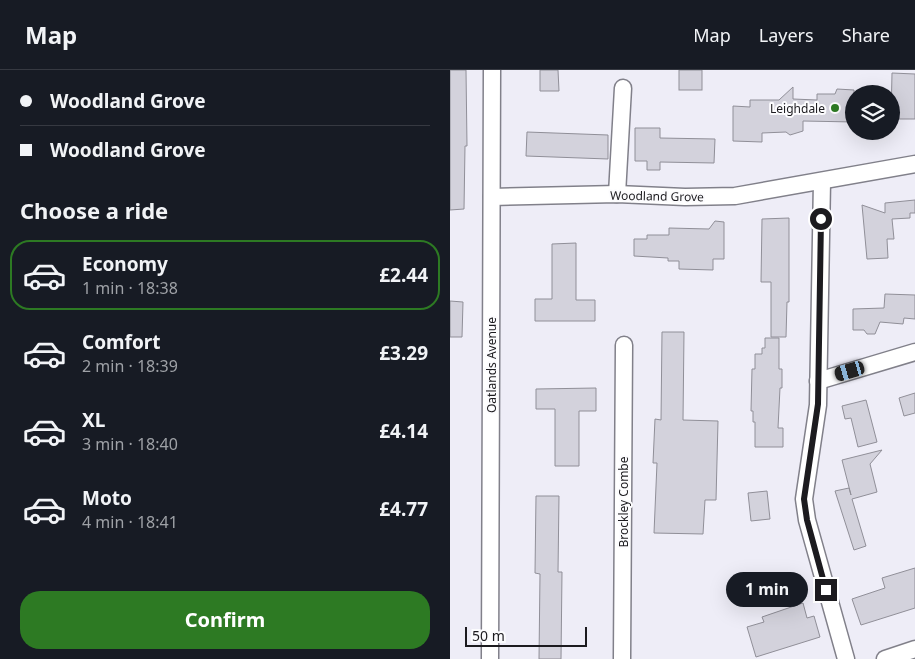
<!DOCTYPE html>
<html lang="en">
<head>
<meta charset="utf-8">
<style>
	:root { --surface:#171b24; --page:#20242c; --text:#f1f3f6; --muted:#9ea1a6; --line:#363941; --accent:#2d7a23 }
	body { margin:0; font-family:"Noto Sans",sans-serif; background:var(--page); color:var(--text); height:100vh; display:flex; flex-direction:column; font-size:19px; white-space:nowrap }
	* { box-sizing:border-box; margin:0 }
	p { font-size:16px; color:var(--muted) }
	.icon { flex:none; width:28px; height:28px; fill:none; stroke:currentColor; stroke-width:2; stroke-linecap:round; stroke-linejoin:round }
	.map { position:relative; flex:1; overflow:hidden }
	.details { display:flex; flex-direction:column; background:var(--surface); width:450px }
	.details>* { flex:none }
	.banner { display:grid; align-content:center; height:110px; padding:0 20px; background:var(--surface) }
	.controls { position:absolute; left:395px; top:15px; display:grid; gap:10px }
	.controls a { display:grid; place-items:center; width:55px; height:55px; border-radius:50%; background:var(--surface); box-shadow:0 5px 20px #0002; font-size:25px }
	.scale { position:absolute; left:15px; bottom:12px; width:122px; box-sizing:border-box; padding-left:5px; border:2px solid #1c1b1f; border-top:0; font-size:14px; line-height:18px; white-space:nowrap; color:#1c1b1f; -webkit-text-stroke:4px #fcfcfe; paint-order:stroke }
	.end { position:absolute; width:22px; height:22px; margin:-11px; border:6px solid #1c1b1f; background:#fff; box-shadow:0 0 0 2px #fff }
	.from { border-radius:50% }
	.bubble { position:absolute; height:35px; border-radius:18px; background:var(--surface); box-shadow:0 5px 20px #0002; font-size:16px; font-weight:700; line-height:35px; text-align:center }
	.car { position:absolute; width:15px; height:30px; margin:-15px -8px; border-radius:6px; box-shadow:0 0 4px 1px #0007; background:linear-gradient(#222 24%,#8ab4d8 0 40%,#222 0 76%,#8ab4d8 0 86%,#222 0) }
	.banner b { display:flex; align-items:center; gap:18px; height:48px; font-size:19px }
	.banner b+b { border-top:1px solid var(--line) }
	.banner i { width:12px; height:12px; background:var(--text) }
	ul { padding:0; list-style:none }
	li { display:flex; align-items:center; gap:15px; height:70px; margin:0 10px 8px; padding:0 10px; border:2px solid transparent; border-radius:20px }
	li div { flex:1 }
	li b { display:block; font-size:19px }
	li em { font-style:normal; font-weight:700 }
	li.active { border-color:var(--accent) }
	li>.icon { width:45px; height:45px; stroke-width:1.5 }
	h2 { padding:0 20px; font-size:22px; line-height:60px }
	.button { display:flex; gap:10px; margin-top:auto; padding:10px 20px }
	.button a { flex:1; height:58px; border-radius:20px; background:var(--accent); color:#fff; font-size:20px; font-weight:700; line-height:58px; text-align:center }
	header { display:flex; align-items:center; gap:30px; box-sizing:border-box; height:70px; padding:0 25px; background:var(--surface); border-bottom:1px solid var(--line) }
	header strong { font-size:24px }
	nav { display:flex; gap:28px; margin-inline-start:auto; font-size:18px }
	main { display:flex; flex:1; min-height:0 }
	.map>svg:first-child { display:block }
	.building { fill:#d3d2dc; stroke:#908f98 }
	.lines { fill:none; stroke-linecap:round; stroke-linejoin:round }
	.street-casing { stroke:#81808a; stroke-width:19 }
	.street { stroke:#fff; stroke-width:16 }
	.route { stroke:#1c1b1f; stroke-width:6 }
	.poi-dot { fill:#2d7a23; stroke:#fcfcfe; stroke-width:2 }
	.labels { text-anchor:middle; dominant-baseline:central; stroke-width:4; stroke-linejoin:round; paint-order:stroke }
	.poi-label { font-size:12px; fill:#1c1b1f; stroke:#fcfcfe; text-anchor:end }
	.street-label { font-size:12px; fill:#1c1b1f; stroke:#fcfcfe }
</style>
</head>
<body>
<header>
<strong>Map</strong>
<nav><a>Map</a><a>Layers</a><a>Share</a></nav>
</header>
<main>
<section class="details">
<div class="banner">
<b><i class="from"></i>Woodland Grove</b>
<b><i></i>Woodland Grove</b>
</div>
<h2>Choose a ride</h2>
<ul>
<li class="active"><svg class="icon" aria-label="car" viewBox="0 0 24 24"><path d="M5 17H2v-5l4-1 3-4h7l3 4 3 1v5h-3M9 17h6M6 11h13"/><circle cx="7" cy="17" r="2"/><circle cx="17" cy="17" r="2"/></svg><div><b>Economy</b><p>1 min · 18:38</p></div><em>£2.44</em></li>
<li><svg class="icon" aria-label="car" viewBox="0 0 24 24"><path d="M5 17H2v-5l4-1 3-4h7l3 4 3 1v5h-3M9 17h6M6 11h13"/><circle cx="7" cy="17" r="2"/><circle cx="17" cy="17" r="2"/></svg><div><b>Comfort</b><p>2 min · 18:39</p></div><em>£3.29</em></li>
<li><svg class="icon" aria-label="car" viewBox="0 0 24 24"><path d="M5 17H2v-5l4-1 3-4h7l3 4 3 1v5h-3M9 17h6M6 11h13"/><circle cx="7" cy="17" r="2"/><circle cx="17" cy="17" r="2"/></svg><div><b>XL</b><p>3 min · 18:40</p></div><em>£4.14</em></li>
<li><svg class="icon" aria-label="car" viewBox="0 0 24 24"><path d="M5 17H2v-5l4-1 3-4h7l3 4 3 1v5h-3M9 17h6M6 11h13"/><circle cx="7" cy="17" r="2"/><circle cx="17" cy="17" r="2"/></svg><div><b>Moto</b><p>4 min · 18:41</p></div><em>£4.77</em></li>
</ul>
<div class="button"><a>Confirm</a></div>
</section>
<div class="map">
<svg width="465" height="589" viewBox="0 0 465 589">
	<rect width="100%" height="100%" fill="#eeedf7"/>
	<!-- building -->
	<g class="building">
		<path d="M0 0H16L17 76H15L14 139 0 140Z"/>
		<path d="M90 0H108L109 21H90Z"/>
		<rect x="229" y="0" width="23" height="20"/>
		<path d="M442 3 465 4V49H441Z"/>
		<path d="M343 17V29L367 30V24H385L387 19 404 20V52L353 51V61L340 65 336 62 312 63V72L283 71V36L300 37V30H329Z"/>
		<path d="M185 58H210V68L265 69 264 93 210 92V100H197V91H185Z"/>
		<path d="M77 62 158 65V89L76 86Z"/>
		<path d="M465 130V143H460V148L442 149 444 169H437L438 188 417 189 412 135 435 143V133Z"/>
		<path d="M339 148V232H337L336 267H321V212H311L312 149Z"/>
		<path d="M265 151 274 152V189H263V200L229 199V191H218V188L184 186V169H197V165H219V158L259 159Z"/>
		<path d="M126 173V230H145V251H85V229H102V174Z"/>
		<path d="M435 224 465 225V249L454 248 453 254 430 252 425 264H417L414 260H403V239L434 238Z"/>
		<path d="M0 231 13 232 12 267H0Z"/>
		<path d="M212 262H234L233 350 268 351 266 430H255L253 464 204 463 207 393H203L205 349 211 350Z"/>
		<path d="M315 268H329V299H332V318H330L328 358H333V377H305V352H303V341H301L302 299H305V284H312V278H315Z"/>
		<path d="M146 318V341H129V396H105V339H86V319Z"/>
		<path d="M465 323V343L454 346 449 328Z"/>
		<path d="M416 330 427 372 408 377 401 348 395 349 392 336Z"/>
		<path d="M432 380 420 394 427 422 402 429 416 476 404 480 385 421 399 418 401 425 392 390Z"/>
		<path d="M317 421 320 449 301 451 298 423Z"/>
		<path d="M86 426H109L108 502H112L111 589H89L90 504 85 503Z"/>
		<path d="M465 498V538L411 555 402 529 435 518 432 508Z"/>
		<path d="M353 533 357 548 364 546 370 567 306 587 297 557 314 552 312 547Z"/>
	</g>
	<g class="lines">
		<defs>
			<g id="street">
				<path d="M372 111 368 335 354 429 357 450 396 589"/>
				<path d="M167 124 173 18"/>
				<path d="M42 127 167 124 235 127 285 126 465 94"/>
				<path d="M368 311 465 282"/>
				<path d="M40 589 42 0"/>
				<path d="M172 589 174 275"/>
				<path d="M435 589 465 579"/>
			</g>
		</defs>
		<!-- street casing -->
		<use href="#street" class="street-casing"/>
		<!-- street -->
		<use href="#street" class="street"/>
	</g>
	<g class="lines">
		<!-- route -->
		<path class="route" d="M371 149 368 334 354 429 357 450 376 520"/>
	</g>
	<!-- markers -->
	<circle class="poi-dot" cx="385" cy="38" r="5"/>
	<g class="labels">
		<!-- poi labels -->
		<g class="poi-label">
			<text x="375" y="38">Leighdale</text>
		</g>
		<!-- street labels -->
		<g class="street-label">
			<text transform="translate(207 126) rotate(1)">Woodland Grove</text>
			<text transform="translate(41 295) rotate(-90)">Oatlands Avenue</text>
			<text transform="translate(173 432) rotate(-90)">Brockley Combe</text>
		</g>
	</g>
</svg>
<div class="controls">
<a><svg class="icon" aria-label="layers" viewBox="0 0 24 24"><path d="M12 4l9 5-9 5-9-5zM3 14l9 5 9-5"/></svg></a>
</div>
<div class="scale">50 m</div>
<i class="end from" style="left:371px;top:149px"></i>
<i class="end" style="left:376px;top:520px"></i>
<div class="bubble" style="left:276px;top:502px;width:82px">1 min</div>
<i class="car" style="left:400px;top:301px;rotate:254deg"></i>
</div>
</main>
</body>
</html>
